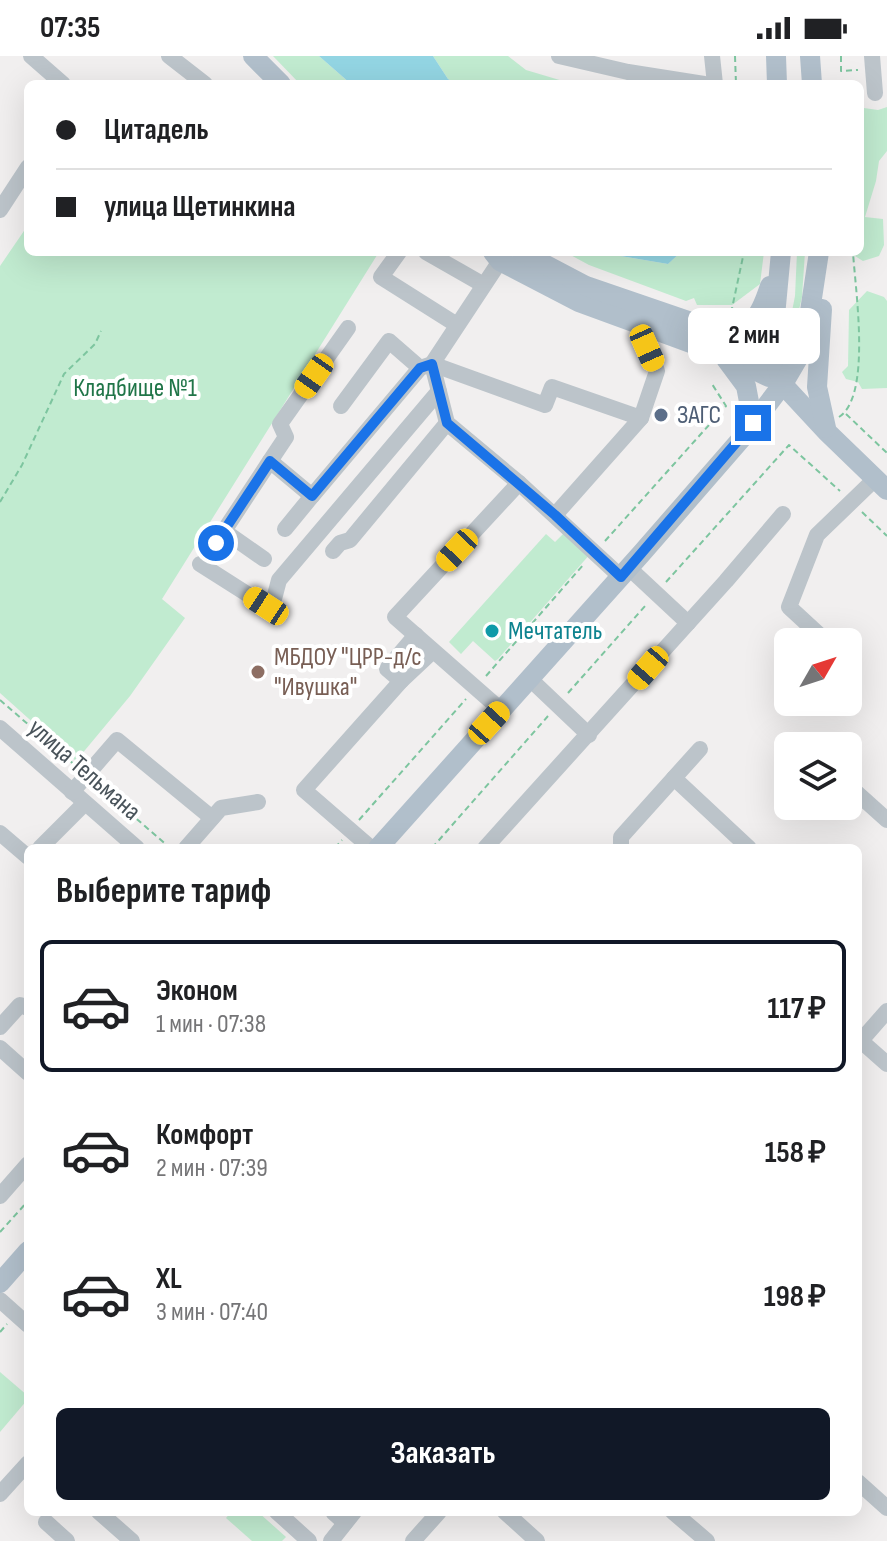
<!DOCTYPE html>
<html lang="ru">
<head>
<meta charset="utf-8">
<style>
	:root { --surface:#fff; --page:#f6f6f6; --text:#202124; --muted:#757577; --line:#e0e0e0; --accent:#111827 }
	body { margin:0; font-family:"Sofia Sans Condensed",sans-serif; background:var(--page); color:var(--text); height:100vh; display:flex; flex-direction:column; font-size:30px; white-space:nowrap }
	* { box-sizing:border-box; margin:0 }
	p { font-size:26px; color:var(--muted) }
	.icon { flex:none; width:44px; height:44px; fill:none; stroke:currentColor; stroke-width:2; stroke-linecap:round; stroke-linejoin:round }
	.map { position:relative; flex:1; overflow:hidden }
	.drawer { position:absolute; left:24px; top:788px; width:838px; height:672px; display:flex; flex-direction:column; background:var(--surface); border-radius:12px; box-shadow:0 8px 32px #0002 }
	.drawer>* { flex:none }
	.guide { position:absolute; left:24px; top:24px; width:840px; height:176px; border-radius:12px; box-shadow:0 8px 32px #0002; display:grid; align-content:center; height:176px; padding:0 32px; background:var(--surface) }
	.needle { width:52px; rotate:51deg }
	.buttons { position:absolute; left:774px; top:572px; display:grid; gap:16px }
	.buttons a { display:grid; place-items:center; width:88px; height:88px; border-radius:12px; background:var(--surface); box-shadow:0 8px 32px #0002; font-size:40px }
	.end { position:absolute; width:36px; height:36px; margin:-18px; border:10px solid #1a73e8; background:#fff; box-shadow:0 0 0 4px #fff }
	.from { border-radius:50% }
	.bubble { position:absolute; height:56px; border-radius:12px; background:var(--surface); box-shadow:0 8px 32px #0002; font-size:26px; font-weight:700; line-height:56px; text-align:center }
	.car { position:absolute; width:24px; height:48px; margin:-24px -12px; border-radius:10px; box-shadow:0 0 6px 2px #0007; background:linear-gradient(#f5c518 24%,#345 0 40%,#f5c518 0 76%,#345 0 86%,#f5c518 0) }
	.guide b { display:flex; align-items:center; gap:28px; height:76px; font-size:30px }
	.guide b+b { border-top:2px solid var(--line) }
	.guide i { width:20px; height:20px; background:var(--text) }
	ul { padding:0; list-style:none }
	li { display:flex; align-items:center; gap:24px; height:132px; margin:0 16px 12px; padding:0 16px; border:4px solid transparent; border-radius:12px }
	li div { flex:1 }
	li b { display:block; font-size:30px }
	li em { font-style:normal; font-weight:700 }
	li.active { border-color:var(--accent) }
	li>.icon { width:72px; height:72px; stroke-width:1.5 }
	h2 { padding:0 32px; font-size:36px; line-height:96px }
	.cta { display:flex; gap:16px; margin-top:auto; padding:16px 32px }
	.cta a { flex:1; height:92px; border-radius:12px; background:var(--accent); color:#fff; font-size:32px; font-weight:700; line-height:92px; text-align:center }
	.status { display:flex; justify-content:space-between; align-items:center; height:56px; padding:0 40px; background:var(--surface); direction:ltr }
	.status svg { height:22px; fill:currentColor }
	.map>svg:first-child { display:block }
	.green { fill:#c1ebd0 }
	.water { fill:#93d5e3 }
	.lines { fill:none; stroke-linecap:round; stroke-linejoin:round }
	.path { stroke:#7dc59f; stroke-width:2; stroke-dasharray:6 4; stroke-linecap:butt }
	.minor { stroke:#bcc4ca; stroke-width:16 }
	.major { stroke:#b1bfcb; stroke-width:20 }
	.route { stroke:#1a73e8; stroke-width:10 }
	.service-dot { fill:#5c6f8a; stroke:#fff; stroke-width:3 }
	.culture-dot { fill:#0f9aa8; stroke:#fff; stroke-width:3 }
	.education-dot { fill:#8d6e63; stroke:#fff; stroke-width:3 }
	.labels { text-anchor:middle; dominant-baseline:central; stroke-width:8; stroke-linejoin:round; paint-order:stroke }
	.park-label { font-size:26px; fill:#207548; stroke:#fff }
	.service-label { font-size:26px; fill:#4e5e75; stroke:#fff; text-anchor:start }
	.culture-label { font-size:26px; fill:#0d838f; stroke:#fff; text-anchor:start }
	.education-label { font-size:26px; fill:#785e54; stroke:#fff; text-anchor:start }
	.street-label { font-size:26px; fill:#49535a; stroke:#fff }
</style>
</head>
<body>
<div class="status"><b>07:35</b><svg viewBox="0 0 49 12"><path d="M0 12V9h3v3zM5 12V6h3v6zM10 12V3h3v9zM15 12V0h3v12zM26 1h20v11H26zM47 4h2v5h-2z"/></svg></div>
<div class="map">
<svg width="887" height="1485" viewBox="0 0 887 1485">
	<rect width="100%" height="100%" fill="#f1efef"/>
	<!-- green -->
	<g class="green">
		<path d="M273 0H319L351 28H300Z"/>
		<path d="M433 0H508L526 14 573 28H457L448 23Z"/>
		<path d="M887 51V95L879 105 876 125 865 161 883 163 884 189 879 200 863 205 850 197 860 196V54L864 52 878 54Z"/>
		<path d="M28 169V196H379L162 543 185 562 130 640 76 705 0 637V210Z"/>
		<path d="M565 196H597L668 208 681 196H764L760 228 732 249H697L694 242 686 245 589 209Z"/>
		<path d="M797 196H805L802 241 790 292 787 294 785 291 795 240Z"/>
		<path d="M867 235 884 241 887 245V332L862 333 858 326 846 323 842 316 848 310 849 254Z"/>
		<path d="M566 475 591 497 498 603 495 605 473 585 461 598 449 586 546 478 555 486Z"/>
		<path d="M0 1316 28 1340V1343L0 1376Z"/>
		<path d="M231 1456H258L286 1481 282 1485H252L226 1462Z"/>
	</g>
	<!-- water -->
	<g class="water">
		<path d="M319 0H433L448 23 457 28H351Z"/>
		<path d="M597 196H681L668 208Z"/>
	</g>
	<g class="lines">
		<!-- path -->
		<g class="path">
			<path d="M735 0 736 28"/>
			<path d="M841 0V15L858 14"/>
			<path d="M731 257 744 196"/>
			<path d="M846 358 887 397"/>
			<path d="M839 361C872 340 855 232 853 196"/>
			<path d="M0 446 22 409 64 318 95 288 101 275"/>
			<path d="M862 456 887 480"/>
			<path d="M605 485 726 350 712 328"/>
			<path d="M666 526 789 389 840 435"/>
			<path d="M486 620 584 508"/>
			<path d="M568 637 646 549"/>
			<path d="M0 644 76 710"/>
			<path d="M99 730 170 792"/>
			<path d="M359 764 466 643"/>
			<path d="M335 792 342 784"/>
			<path d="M432 792 548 660"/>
			<path d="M0 1176 28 1145"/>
			<path d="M0 1276 7 1268"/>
		</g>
		<!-- minor -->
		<g class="minor">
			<path d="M31 0 63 28"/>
			<path d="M169 0 205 28"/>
			<path d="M559 0 628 16 704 28"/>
			<path d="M712 0 715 28"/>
			<path d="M872 0 875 37"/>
			<path d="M0 154 28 111"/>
			<path d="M399 196 381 221 457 269"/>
			<path d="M426 196 482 228"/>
			<path d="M500 205 432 308 447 367 519 427 395 561 501 654"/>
			<path d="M341 350 389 285 420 312"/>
			<path d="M641 362 657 315 647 292 651 274"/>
			<path d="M270 405 286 381 280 368 348 272"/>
			<path d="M519 427 621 521"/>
			<path d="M285 473 312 440"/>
			<path d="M224 475 264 503"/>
			<path d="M216 487 270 405 312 440 420 312 432 308 545 349 552 331 641 362 555 459"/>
			<path d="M333 495 340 487 350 484 447 367"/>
			<path d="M200 508 266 550 274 543 279 524 439 335"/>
			<path d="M629 512 688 567"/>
			<path d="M827 586 789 551 817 479 875 423"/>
			<path d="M529 622 589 679"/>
			<path d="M401 625 387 613 416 579"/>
			<path d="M0 672 137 792"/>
			<path d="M674 722 749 792"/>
			<path d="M848 729 887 764"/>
			<path d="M72 736 117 684 212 762"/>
			<path d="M0 777 28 801"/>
			<path d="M40 792 84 748"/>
			<path d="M186 792 221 752 258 746"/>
			<path d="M371 792 304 734 401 625 433 595"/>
			<path d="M485 792 726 525 783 458"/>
			<path d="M621 792V781L700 693"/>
			<path d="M0 971 20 949 28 952"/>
			<path d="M861 985 887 1008"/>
			<path d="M858 988 887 955"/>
			<path d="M0 992 28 1017"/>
			<path d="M0 1140 28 1108"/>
			<path d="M0 1244 28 1269"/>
			<path d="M858 1426 887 1452"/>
			<path d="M0 1438 28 1407"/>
			<path d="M99 1456 132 1485"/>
			<path d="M277 1456 309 1485"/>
			<path d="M333 1456 345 1467"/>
			<path d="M505 1456 537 1485"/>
			<path d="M673 1456 707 1485"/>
			<path d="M46 1466 67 1485"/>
			<path d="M331 1485 354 1456"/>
			<path d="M413 1485 439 1456"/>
		</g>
		<!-- major -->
		<g class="major">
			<path d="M253 0 281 28"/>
			<path d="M776 0 777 28"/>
			<path d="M810 0 812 28"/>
			<path d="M493 196 500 205 579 246 721 298 769 321"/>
			<path d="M521 196 586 230 726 278 750 293 826 375 887 434"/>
			<path d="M822 253 817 331 826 372"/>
			<path d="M726 278C756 268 760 260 770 230"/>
			<path d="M726 303 746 330 753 367"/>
			<path d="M780 320 772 292 781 196"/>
			<path d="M378 792 641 498 742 382 783 328 800 299 807 275 819 196"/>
			<path d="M0 1227 28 1195"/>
		</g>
	</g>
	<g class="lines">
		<!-- route -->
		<path class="route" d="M216 487 270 405 312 440 420 312 432 308 447 367 555 459 621 521 753 367"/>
	</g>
	<!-- markers -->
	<circle class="service-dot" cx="661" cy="359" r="8"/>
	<circle class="culture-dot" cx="492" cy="575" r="8"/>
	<circle class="education-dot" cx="258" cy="616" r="8"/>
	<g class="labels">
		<!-- park labels -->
		<g class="park-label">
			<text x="135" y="332">Кладбище №1</text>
		</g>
		<!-- service labels -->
		<g class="service-label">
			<text x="677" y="359">ЗАГС</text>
		</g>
		<!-- culture labels -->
		<g class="culture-label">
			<text x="508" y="575">Мечтатель</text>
		</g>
		<!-- education labels -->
		<g class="education-label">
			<text x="274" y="601">МБДОУ "ЦРР-д/с<tspan x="274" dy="30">"Ивушка"</tspan></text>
		</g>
		<!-- street labels -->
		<g class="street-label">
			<text transform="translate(84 714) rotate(41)">улица Тельмана</text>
		</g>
	</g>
</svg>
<div class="buttons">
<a><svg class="needle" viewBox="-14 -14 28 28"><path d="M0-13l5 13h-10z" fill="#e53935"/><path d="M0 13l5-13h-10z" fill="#757577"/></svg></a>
<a><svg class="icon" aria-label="layers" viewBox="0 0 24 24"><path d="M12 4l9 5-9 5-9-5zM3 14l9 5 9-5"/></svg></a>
</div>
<i class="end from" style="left:216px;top:487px"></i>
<i class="end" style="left:753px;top:367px"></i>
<div class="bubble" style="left:688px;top:252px;width:132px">2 мин</div>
<i class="car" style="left:647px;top:292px;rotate:156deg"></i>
<i class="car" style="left:314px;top:320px;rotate:215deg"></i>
<i class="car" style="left:457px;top:494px;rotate:223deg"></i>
<i class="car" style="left:266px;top:550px;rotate:303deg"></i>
<i class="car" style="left:648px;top:612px;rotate:221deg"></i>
<i class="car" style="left:489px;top:667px;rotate:42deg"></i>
<div class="guide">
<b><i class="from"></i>Цитадель</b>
<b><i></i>улица Щетинкина</b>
</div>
<section class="drawer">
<h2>Выберите тариф</h2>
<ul>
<li class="active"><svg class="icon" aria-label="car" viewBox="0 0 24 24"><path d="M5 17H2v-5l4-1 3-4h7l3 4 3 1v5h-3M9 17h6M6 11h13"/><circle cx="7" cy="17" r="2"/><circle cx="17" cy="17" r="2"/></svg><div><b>Эконом</b><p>1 мин · 07:38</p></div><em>117 ₽</em></li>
<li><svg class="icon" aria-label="car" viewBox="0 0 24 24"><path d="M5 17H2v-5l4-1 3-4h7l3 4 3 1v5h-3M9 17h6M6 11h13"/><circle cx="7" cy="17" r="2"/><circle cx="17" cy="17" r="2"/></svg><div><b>Комфорт</b><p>2 мин · 07:39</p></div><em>158 ₽</em></li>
<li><svg class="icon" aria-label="car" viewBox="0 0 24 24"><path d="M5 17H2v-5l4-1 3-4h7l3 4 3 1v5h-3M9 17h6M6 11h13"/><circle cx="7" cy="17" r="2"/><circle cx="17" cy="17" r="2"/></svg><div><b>XL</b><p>3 мин · 07:40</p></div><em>198 ₽</em></li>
</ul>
<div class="cta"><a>Заказать</a></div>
</section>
</div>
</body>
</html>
